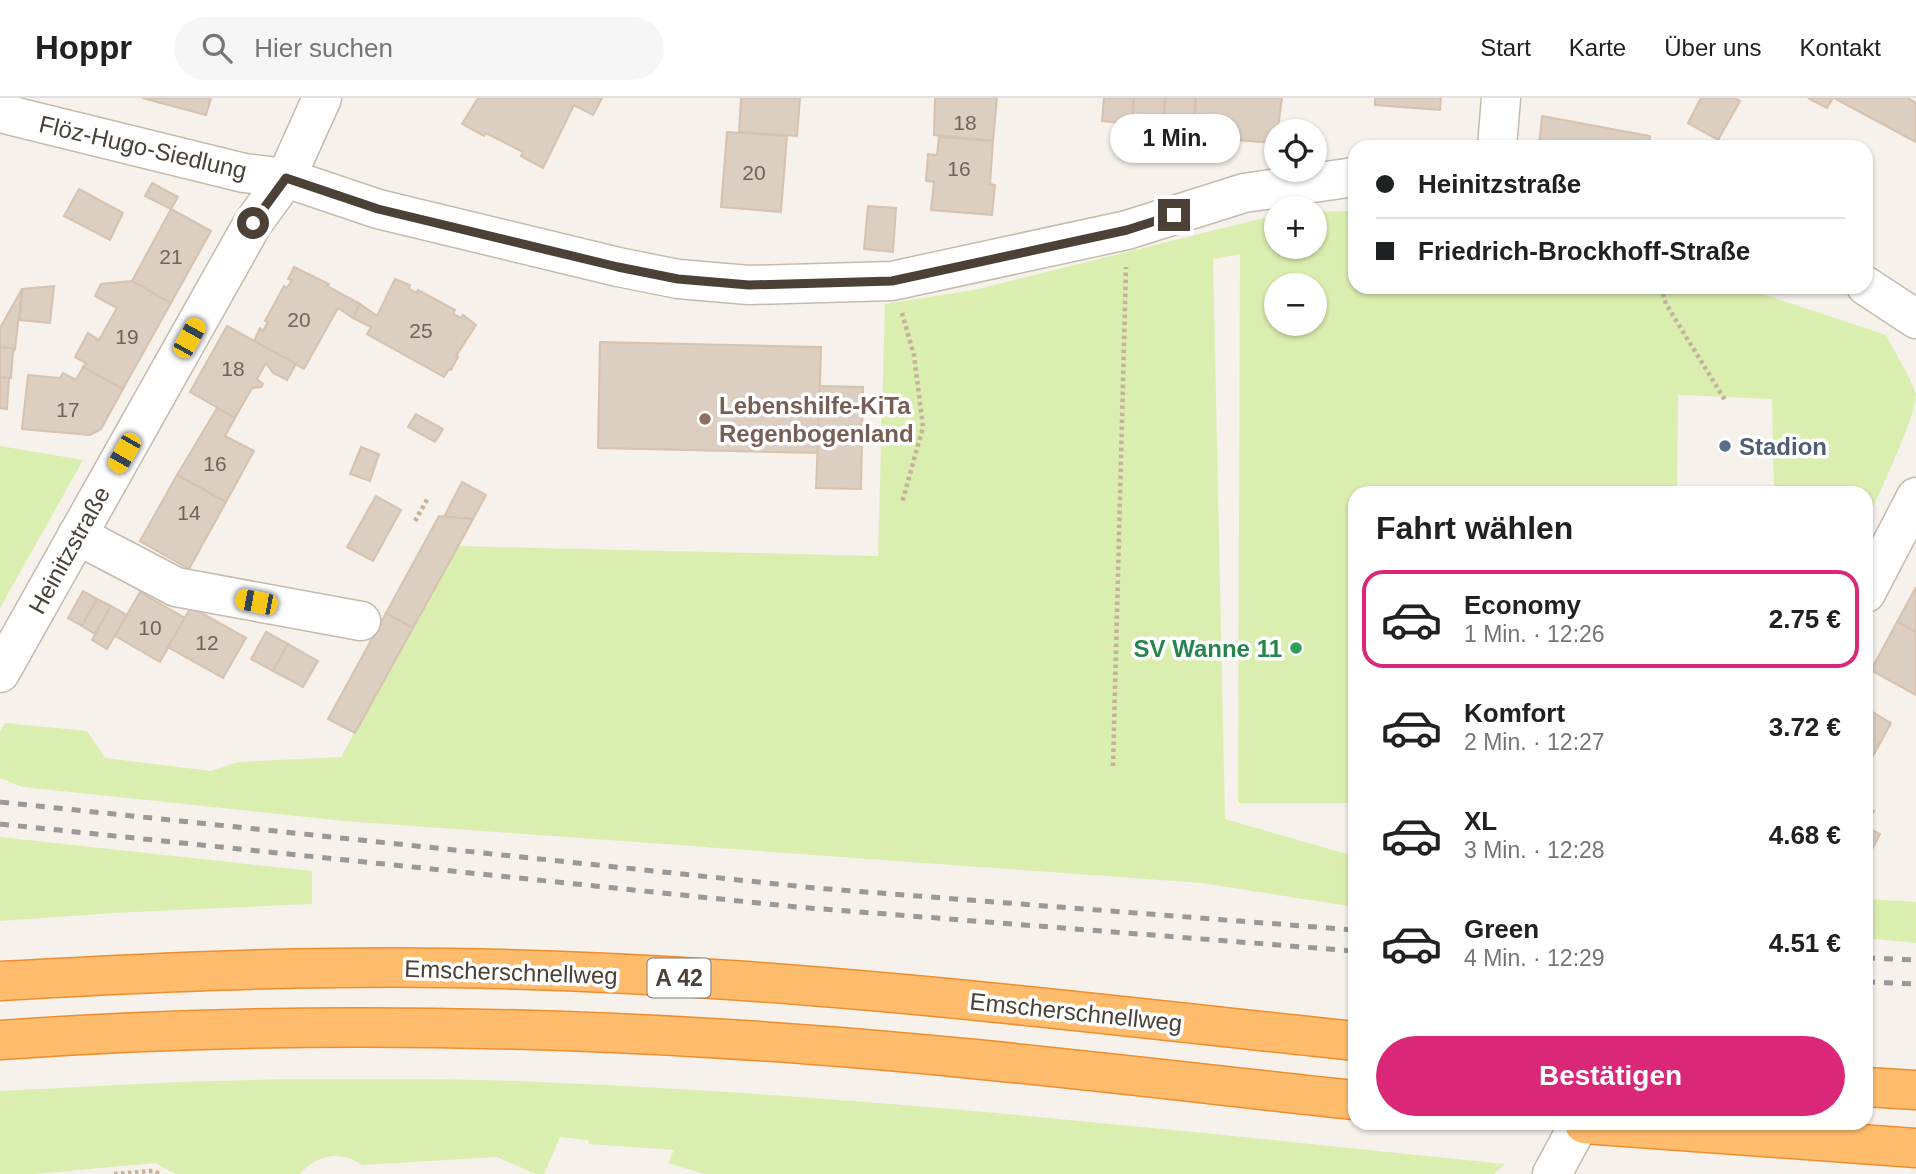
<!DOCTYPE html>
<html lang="de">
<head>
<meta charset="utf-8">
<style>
	:root { --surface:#fff; --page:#f6f6f6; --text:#202124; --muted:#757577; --line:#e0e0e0; --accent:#db2777 }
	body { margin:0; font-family:Arial,sans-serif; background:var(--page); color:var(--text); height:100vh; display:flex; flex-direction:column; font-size:26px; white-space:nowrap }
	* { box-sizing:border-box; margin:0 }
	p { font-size:23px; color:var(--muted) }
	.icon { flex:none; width:38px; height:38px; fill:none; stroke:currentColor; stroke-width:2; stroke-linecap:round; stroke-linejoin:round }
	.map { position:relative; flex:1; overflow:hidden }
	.sheet { position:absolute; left:1348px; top:388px; width:525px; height:644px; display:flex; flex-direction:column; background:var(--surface); border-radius:21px; box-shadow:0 2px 5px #0004 }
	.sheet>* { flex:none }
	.guide { position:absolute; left:1348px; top:42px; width:525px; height:154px; border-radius:21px; box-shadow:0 2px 5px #0004; display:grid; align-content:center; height:154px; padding:0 28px; background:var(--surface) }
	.buttons { position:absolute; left:1264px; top:21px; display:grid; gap:14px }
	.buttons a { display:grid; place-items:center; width:63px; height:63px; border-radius:50%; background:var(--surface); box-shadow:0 2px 5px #0004; font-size:35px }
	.end { position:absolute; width:32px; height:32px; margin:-16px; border:9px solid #4b4136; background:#fff; box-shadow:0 0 0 4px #fff }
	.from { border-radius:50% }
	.bubble { position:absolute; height:49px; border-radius:24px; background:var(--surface); box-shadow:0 2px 5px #0004; font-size:23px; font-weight:800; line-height:49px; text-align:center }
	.car { position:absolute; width:21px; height:42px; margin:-21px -10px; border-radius:9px; box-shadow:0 0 5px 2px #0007; background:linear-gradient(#f5c518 24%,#345 0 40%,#f5c518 0 76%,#345 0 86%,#f5c518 0) }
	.guide b { display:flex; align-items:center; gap:24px; height:66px; font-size:26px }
	.guide b+b { border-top:2px solid var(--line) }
	.guide i { width:18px; height:18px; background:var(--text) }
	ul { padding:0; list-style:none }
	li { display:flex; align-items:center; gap:21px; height:98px; margin:0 14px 10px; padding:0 14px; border:4px solid transparent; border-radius:21px }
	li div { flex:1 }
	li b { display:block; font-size:26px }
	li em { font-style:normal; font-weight:800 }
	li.on { border-color:var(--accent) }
	li>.icon { width:63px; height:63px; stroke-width:1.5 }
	h2 { padding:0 28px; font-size:32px; line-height:84px }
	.primary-button { display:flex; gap:14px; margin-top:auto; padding:14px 28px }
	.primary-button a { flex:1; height:80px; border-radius:42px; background:var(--accent); color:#fff; font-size:28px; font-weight:800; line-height:80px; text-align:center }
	header { display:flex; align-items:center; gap:42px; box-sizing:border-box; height:98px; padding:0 35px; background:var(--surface); border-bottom:2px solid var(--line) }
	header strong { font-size:33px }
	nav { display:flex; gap:38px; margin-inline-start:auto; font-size:24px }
	.search { width:490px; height:63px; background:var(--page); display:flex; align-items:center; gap:18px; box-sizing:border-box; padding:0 24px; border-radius:38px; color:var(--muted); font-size:26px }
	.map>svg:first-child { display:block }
	.green { fill:#d9eeaf; fill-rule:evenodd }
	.building { fill:#dccec0; stroke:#d5c2b0; stroke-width:2 }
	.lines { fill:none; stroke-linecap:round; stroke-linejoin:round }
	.minor-casing { stroke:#c6baae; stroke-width:41 }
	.highway-casing { stroke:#ee8e2c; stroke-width:41 }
	.path { stroke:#c6b19a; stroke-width:4.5; stroke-dasharray:3.5 3.5; stroke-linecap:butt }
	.minor { stroke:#fff; stroke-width:38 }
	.highway { stroke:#ffbc6c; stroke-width:38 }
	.rail { stroke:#999; stroke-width:5; stroke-dasharray:9 9; stroke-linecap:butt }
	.route { stroke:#4b4136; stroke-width:9 }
	.education-dot { fill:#8d6e63; stroke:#fff; stroke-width:2.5 }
	.service-dot { fill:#5c6f8a; stroke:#fff; stroke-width:2.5 }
	.leisure-dot { fill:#2e9e5b; stroke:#fff; stroke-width:2.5 }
	.labels { text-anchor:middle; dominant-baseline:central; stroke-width:7; stroke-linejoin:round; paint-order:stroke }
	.number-label { font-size:21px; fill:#6f6458 }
	.shield { fill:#fff; stroke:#817a72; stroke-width:2 }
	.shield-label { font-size:23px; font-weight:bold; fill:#4b4136 }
	.street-label { font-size:24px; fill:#4b4136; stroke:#fff }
	.education-label { font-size:24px; font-weight:bold; fill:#785e54; stroke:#fff; text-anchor:start }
	.service-label { font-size:24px; font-weight:bold; fill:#4e5e75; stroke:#fff; text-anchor:start }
	.leisure-label { font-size:24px; font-weight:bold; fill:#27864d; stroke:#fff; text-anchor:end }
</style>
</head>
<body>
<header>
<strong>Hoppr</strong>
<div class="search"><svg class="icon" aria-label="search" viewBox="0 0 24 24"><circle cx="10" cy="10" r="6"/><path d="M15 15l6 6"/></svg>Hier suchen</div>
<nav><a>Start</a><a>Karte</a><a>Über uns</a><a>Kontakt</a></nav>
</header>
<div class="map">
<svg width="1916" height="1076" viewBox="0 0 1916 1076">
	<rect width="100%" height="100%" fill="#f6f1ea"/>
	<!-- green -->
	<g class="green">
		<path d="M1354 113V189H1741L1886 237C1894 253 1911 280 1916 296 1916 319 1877 401 1866 424V396L1774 395 1772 301 1678 297 1677 395 1354 396V705H1238L1240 156 1213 161 1225 721 1354 758V809L1202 785 345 723 23 689 0 680V634L5 625 87 633 105 660 211 673 238 664 341 659 458 448 878 458 885 206 974 192 1276 117V149H1314V114ZM1276 187H1314V226H1276Z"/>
		<path d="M0 348 83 362 0 510Z"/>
		<path d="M0 739 312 773V806L113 815 0 823Z"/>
		<path d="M1866 801 1916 804V845L1866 840Z"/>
		<path d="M288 981C372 981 456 980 539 984 862 997 1184 1033 1505 1066L1494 1076H704L668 1065 674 1052 589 1046 588 1042 560 1039 544 1076H536L497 1059 362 1067C341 1052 317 1056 300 1076H176L155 1065 34 1076H0V993L179 984Z"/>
	</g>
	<!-- building -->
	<g class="building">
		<path d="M142 0H211L206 17Z"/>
		<path d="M478 0H602L593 17 574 7 543 70 521 58 523 54 486 35 484 38 462 26Z"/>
		<path d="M741 0H800L797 38 739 34Z"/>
		<path d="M935 0H997L993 43 934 37Z"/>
		<path d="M1104 0H1134L1132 26 1102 23Z"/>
		<path d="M1134 0H1165L1163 28 1132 26Z"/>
		<path d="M1165 0H1196L1194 31 1163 28Z"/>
		<path d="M1196 0H1282L1276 45 1210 40V35L1193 34Z"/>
		<path d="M1375 0H1441L1440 12 1375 7Z"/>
		<path d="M1701 0H1735L1740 3 1718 42 1688 25Z"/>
		<path d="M1808 0H1833L1827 10Z"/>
		<path d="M1834 0H1908L1916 5V44Z"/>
		<path d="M1542 18 1650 38 1649 49 1539 48Z"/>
		<path d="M727 34 787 38 781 114 721 109Z"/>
		<path d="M939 39 993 43 990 86 995 87 992 117 931 112 934 84 926 83 928 56 937 57Z"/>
		<path d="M152 85 178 99 171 111 145 98Z"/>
		<path d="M79 91 123 115 110 142 64 118Z"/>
		<path d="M868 108 896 110 893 154 864 151Z"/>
		<path d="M171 111 211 133 171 205 132 183Z"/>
		<path d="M294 169 329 186 327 188 360 206 353 220 338 210 304 271 254 243 260 230 263 233 268 224 265 223 284 188 287 190 292 182 288 181Z"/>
		<path d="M395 181 410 187 409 191 417 195 418 192 455 212 453 216 461 220 463 217 476 227 456 258 458 259 451 272 449 271 444 279 367 236 371 229 353 220 360 206 377 218Z"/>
		<path d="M132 183 171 205 123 291 83 269 86 265 75 259 88 235 99 242 117 210 95 198 101 186Z"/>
		<path d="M54 188 50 225 20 222 22 191Z"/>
		<path d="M22 191 15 251 0 249V230Z"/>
		<path d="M227 228 296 266 287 282 273 275 266 265 257 281 263 286 261 289 252 290 235 320 190 294Z"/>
		<path d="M600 244 821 249 818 355 598 350Z"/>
		<path d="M0 249 15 251 13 254 11 280 0 279Z"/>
		<path d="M83 269 123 291 101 331 90 337 22 331 28 277 60 280 63 275 76 282Z"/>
		<path d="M0 279 9 280 7 311 0 310Z"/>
		<path d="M820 288 863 289 861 391 816 390Z"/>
		<path d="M217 310 235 320 225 338 254 353 226 404 177 377Z"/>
		<path d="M416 316 443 331 435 344 408 329Z"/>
		<path d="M361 349 379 356 370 383 350 376Z"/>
		<path d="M177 377 226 404 189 471 140 443Z"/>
		<path d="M462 384 486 397 473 421 444 419Z"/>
		<path d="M376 398 401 412 373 463 347 449Z"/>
		<path d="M439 418 473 421 413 530 386 515Z"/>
		<path d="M1916 489V534L1897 524Z"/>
		<path d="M83 493 97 501 82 528 68 520Z"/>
		<path d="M140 494 185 520 160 564 115 538Z"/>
		<path d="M97 501 111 508 95 536 82 528Z"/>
		<path d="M111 508 127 517 107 551 92 542Z"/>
		<path d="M191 509 246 540 223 580 168 549Z"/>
		<path d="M386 515 413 530 355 635 328 621Z"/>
		<path d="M1897 524 1916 534V597L1871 572Z"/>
		<path d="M266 534 288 546 273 573 251 561Z"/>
		<path d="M288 546 318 563 303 589 273 573Z"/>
		<path d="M1866 610 1891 625 1868 667 1866 666Z"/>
		<path d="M1866 709 1874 713 1866 729 1880 736 1866 763Z"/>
	</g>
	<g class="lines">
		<defs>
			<g id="minor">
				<path d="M0 15 244 75 286 80 378 111 618 169 678 181 749 187 892 183 1127 132 1244 95 1354 79"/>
				<path d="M1497 49 1501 0"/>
				<path d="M1866 188 1916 221"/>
				<path d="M77 437 176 489 361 523"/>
				<path d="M1866 495 1916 399"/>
				<path d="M0 575 253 125 286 80 322 0"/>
				<path d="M1552 1076 1579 1026"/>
			</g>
			<g id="highway">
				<path d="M0 883C111 877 223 871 334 870 466 868 598 873 730 882 938 896 1147 921 1354 943"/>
				<path d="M0 942C236 925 473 926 709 940 925 952 1140 979 1354 1002"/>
				<path d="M1866 989 1916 992"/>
				<path d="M1584 1026 1916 1050"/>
			</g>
		</defs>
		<!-- minor casing -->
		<use href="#minor" class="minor-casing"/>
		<!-- highway casing -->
		<use href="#highway" class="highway-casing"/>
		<!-- path -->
		<g class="path">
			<path d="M1661 189 1666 206 1725 302"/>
			<path d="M902 215 914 257 923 329 902 405"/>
			<path d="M415 423 428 400"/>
			<path d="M1113 668 1126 169"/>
			<path d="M114 1076 153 1073 160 1076"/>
		</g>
		<!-- minor -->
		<use href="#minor" class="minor"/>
		<!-- highway -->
		<use href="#highway" class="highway"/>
		<!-- rail -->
		<g class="rail">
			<path d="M0 704 815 790 1354 832"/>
			<path d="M0 726 797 809 1354 853"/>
			<path d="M1866 860 1916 862"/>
			<path d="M1866 884 1916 886"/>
		</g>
	</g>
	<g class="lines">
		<!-- route -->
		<path class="route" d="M253 125 286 80 378 111 618 169 678 181 749 187 892 183 1127 132 1174 117"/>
	</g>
	<!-- markers -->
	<circle class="education-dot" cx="705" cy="321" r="7"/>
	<circle class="service-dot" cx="1725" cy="348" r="7"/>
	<circle class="leisure-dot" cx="1296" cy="550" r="7"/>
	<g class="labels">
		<!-- number labels -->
		<g class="number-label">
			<text x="965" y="24">18</text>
			<text x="959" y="70">16</text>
			<text x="754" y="74">20</text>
			<text x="171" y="158">21</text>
			<text x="299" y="221">20</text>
			<text x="421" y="232">25</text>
			<text x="127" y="238">19</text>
			<text x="233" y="270">18</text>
			<text x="68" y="311">17</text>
			<text x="215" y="365">16</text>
			<text x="189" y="414">14</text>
			<text x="150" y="529">10</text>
			<text x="207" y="544">12</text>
		</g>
		<!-- shield labels -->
		<rect class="shield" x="647.5" y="860.5" width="63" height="39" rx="5"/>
		<g class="shield-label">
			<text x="679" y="880">A 42</text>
		</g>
		<!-- street labels -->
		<g class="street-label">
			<text transform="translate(143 49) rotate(13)">Flöz-Hugo-Siedlung</text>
			<text transform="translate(69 452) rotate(-61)">Heinitzstraße</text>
			<text transform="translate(511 874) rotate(2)">Emscherschnellweg</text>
			<text transform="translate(1076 914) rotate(6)">Emscherschnellweg</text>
		</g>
		<!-- education labels -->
		<g class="education-label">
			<text x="719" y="307">Lebenshilfe-KiTa<tspan x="719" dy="28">Regenbogenland</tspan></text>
		</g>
		<!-- service labels -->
		<g class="service-label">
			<text x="1739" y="348">Stadion</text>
		</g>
		<!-- leisure labels -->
		<g class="leisure-label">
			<text x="1282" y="550">SV Wanne 11</text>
		</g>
	</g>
</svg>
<div class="buttons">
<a><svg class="icon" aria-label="locate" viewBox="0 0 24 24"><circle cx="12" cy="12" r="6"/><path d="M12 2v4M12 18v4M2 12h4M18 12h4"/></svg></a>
<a>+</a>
<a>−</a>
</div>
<i class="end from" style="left:253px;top:125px"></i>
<i class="end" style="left:1174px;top:117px"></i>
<div class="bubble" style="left:1110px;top:16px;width:130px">1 Min.</div>
<i class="car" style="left:189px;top:240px;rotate:29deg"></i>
<i class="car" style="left:124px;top:355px;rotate:210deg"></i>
<i class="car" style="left:256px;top:504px;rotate:281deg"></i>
<div class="guide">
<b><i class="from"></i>Heinitzstraße</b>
<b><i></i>Friedrich-Brockhoff-Straße</b>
</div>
<section class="sheet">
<h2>Fahrt wählen</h2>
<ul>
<li class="on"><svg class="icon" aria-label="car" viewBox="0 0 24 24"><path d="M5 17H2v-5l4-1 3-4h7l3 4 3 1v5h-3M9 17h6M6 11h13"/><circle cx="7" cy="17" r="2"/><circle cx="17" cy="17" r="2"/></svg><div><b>Economy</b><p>1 Min. · 12:26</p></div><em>2.75 €</em></li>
<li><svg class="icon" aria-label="car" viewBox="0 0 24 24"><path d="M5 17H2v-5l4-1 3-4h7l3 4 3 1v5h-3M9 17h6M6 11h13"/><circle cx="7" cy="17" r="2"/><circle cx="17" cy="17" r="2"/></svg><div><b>Komfort</b><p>2 Min. · 12:27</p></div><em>3.72 €</em></li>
<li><svg class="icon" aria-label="car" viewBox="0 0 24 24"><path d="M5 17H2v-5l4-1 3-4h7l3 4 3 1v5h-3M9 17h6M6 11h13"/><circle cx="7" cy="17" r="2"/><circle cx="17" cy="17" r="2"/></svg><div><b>XL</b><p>3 Min. · 12:28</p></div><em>4.68 €</em></li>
<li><svg class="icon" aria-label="car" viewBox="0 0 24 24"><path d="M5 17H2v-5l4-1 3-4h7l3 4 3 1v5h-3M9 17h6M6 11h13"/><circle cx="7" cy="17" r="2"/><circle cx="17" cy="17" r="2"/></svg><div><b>Green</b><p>4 Min. · 12:29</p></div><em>4.51 €</em></li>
</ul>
<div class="primary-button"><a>Bestätigen</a></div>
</section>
</div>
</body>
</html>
